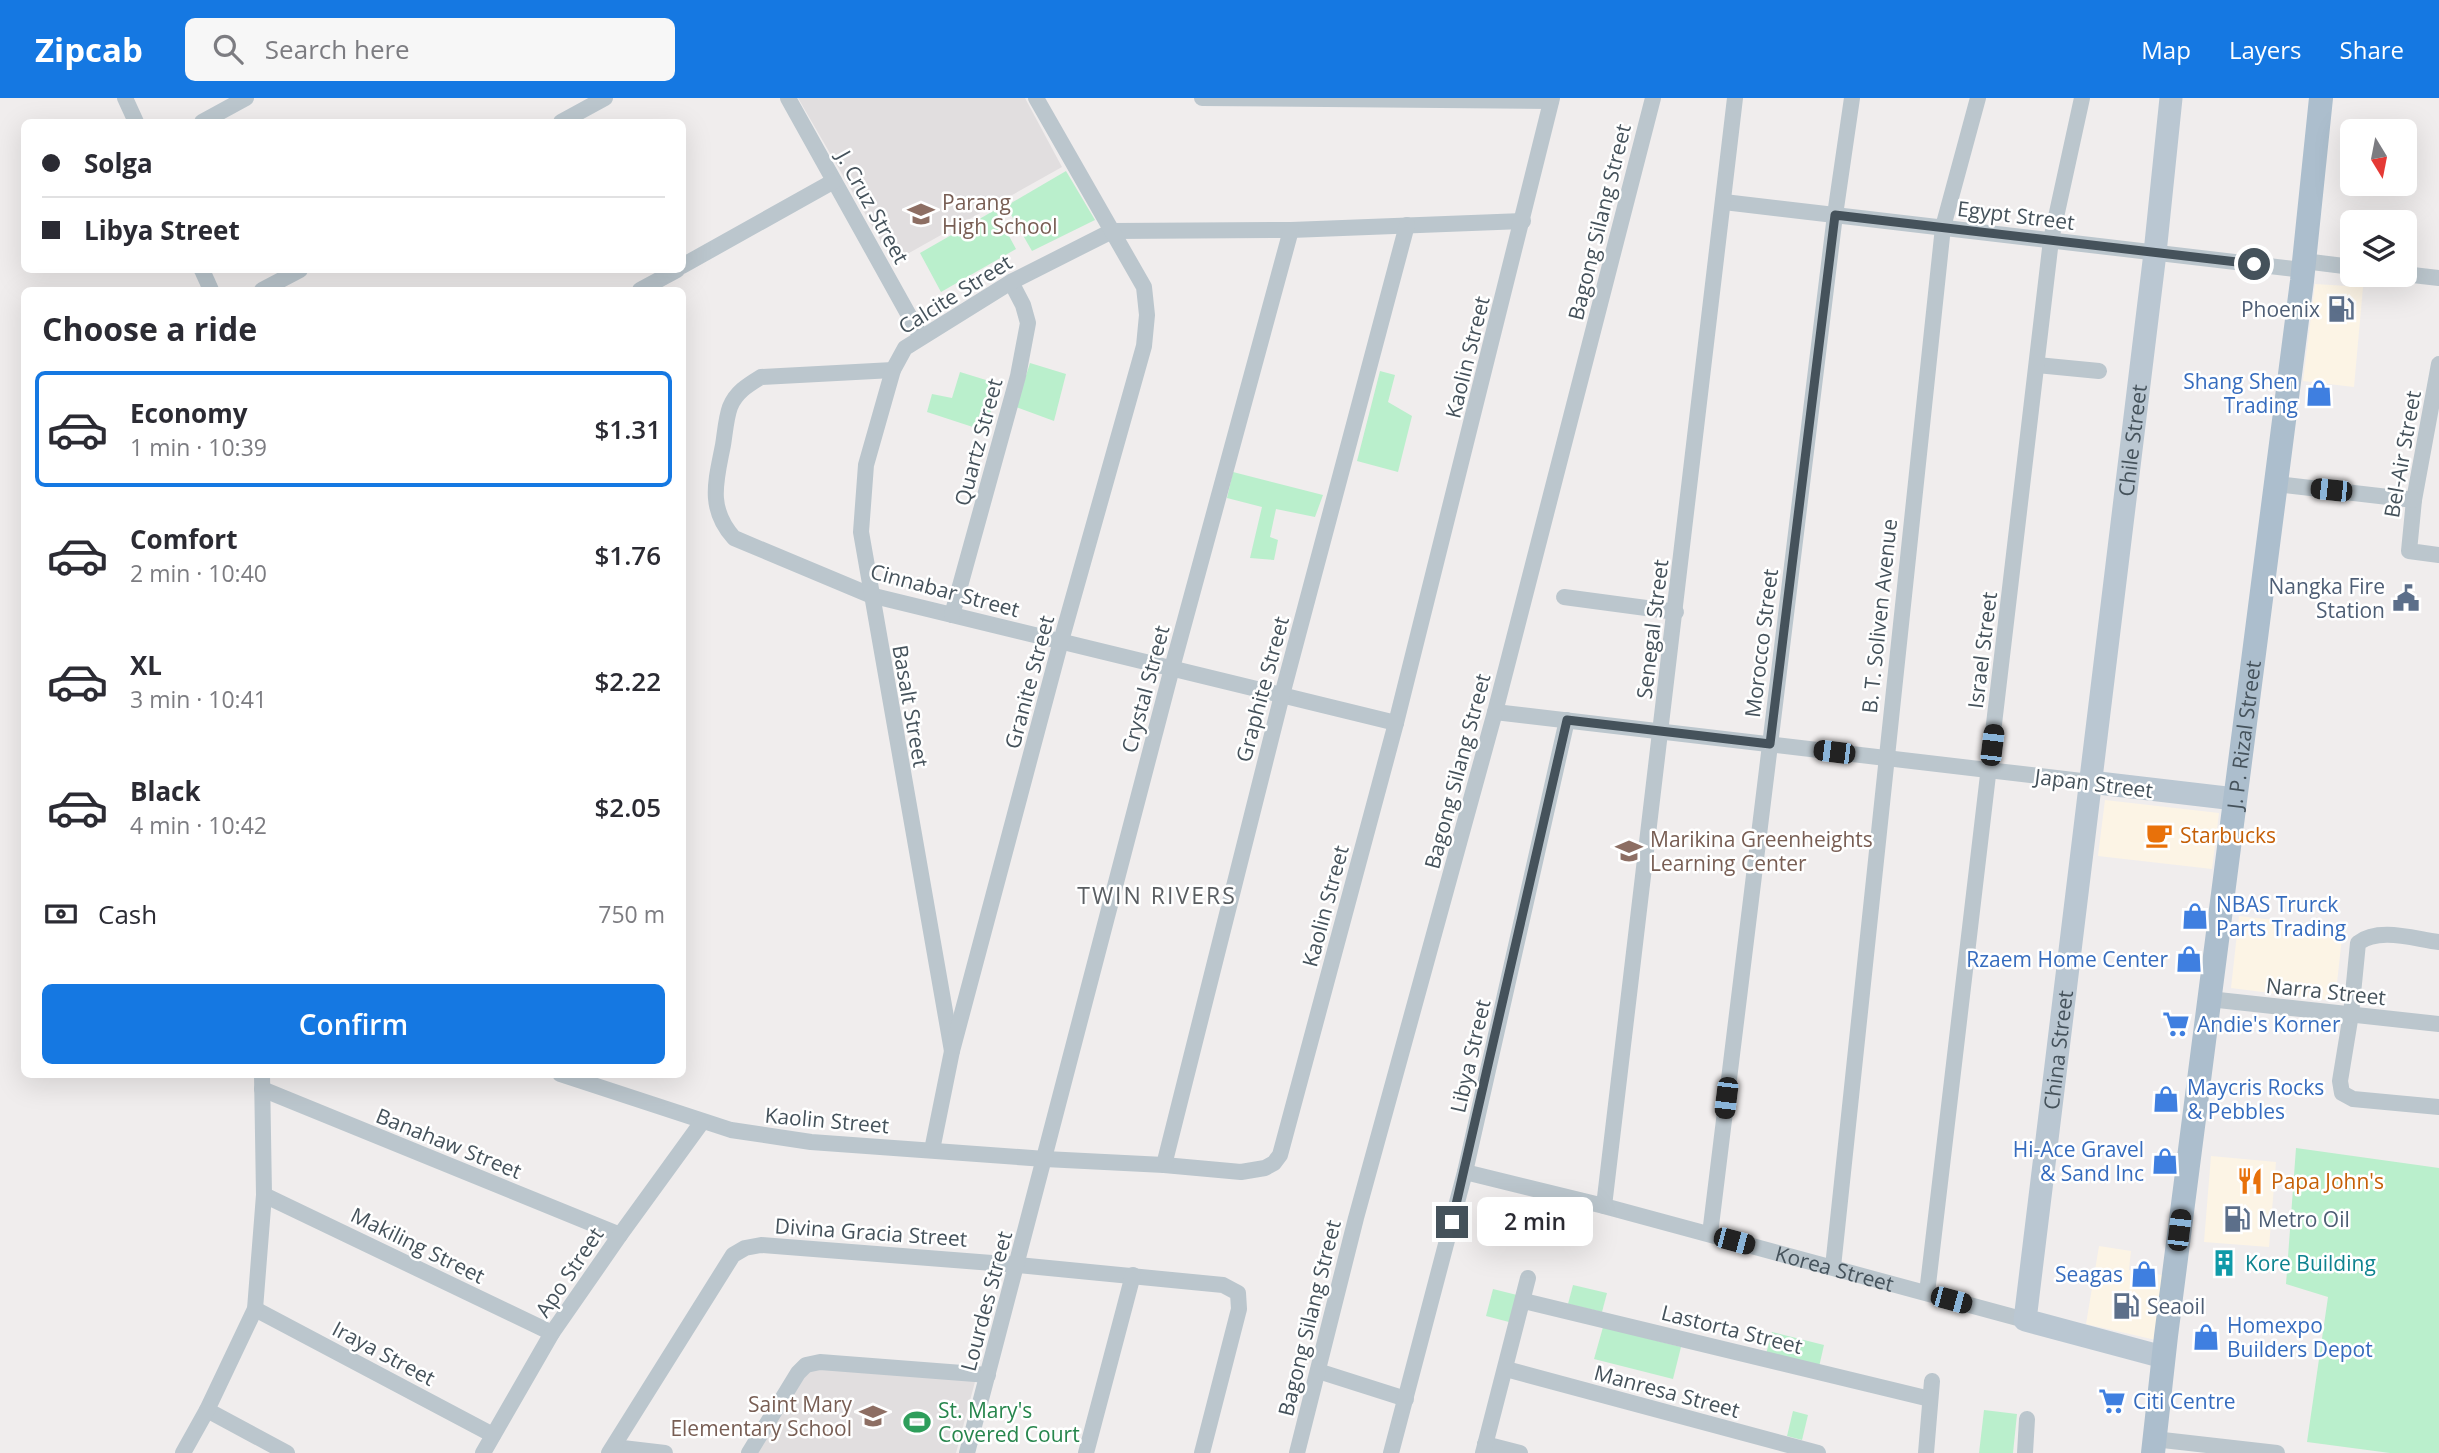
<!DOCTYPE html>
<html lang="en">
<head>
<meta charset="utf-8">
<style>
	:root { --surface:#fff; --page:#f7f7f7; --text:#2b2b33; --muted:#7c7c81; --line:#e1e1e2; --accent:#1578e2 }
	body { margin:0; font-family:"Open Sans",sans-serif; background:var(--page); color:var(--text); height:100vh; display:flex; flex-direction:column; font-size:26px; white-space:nowrap }
	* { box-sizing:border-box; margin:0 }
	p { font-size:23px; color:var(--muted) }
	.icon { flex:none; width:38px; height:38px; fill:none; stroke:currentColor; stroke-width:2; stroke-linecap:round; stroke-linejoin:round }
	.map { position:relative; flex:1; overflow:hidden }
	.sheet { position:absolute; left:21px; top:189px; width:665px; height:791px; display:flex; flex-direction:column; background:var(--surface); border-radius:10px; box-shadow:0 7px 28px #0002 }
	.sheet>* { flex:none }
	.top-card { position:absolute; left:21px; top:21px; width:665px; height:154px; border-radius:10px; box-shadow:0 7px 28px #0002; display:grid; align-content:center; height:154px; padding:0 21px; background:var(--surface) }
	.needle { width:46px; rotate:170deg }
	.fabs { position:absolute; left:2340px; top:21px; display:grid; gap:14px }
	.fabs a { display:grid; place-items:center; width:77px; height:77px; border-radius:10px; background:var(--surface); box-shadow:0 7px 28px #0002; font-size:35px }
	.end { position:absolute; width:32px; height:32px; margin:-16px; border:9px solid #45525b; background:#fff; box-shadow:0 0 0 4px #fff }
	.from { border-radius:50% }
	.bubble { position:absolute; height:49px; border-radius:10px; background:var(--surface); box-shadow:0 7px 28px #0002; font-size:23px; font-weight:600; line-height:49px; text-align:center }
	.car { position:absolute; width:21px; height:42px; margin:-21px -10px; border-radius:9px; box-shadow:0 0 5px 2px #0007; background:linear-gradient(#222 24%,#8ab4d8 0 40%,#222 0 76%,#8ab4d8 0 86%,#222 0) }
	.top-card b { display:flex; align-items:center; gap:24px; height:66px; font-size:26px }
	.top-card b+b { border-top:2px solid var(--line) }
	.top-card i { width:18px; height:18px; background:var(--text) }
	ul { padding:0; list-style:none }
	li { display:flex; align-items:center; gap:21px; height:116px; margin:0 14px 10px; padding:0 7px; border:4px solid transparent; border-radius:10px }
	li div { flex:1 }
	li b { display:block; font-size:26px }
	li em { font-style:normal; font-weight:600 }
	li.current { border-color:var(--accent) }
	li>.icon { width:63px; height:63px; stroke-width:1.5 }
	h2 { padding:0 21px; font-size:32px; line-height:84px }
	.pay { display:flex; align-items:center; gap:18px; height:77px; padding:0 21px; font-size:26px }
	.pay p { margin-inline-start:auto }
	.button { display:flex; gap:14px; margin-top:auto; padding:14px 21px }
	.button a { flex:1; height:80px; border-radius:10px; background:var(--accent); color:#fff; font-size:28px; font-weight:600; line-height:80px; text-align:center }
	header { display:flex; align-items:center; gap:42px; box-sizing:border-box; height:98px; padding:0 35px; background:var(--accent); color:#fff }
	header strong { font-size:33px }
	nav { display:flex; gap:38px; margin-inline-start:auto; font-size:24px }
	.search { width:490px; height:63px; background:var(--page); display:flex; align-items:center; gap:18px; box-sizing:border-box; padding:0 24px; border-radius:10px; color:var(--muted); font-size:26px }
	.map>svg:first-child { display:block }
	.commercial { fill:#fcf4e5 }
	.education { fill:#e1dedf }
	.green { fill:#baefcc }
	.lines { fill:none; stroke-linecap:round; stroke-linejoin:round }
	.street { stroke:#bbc6cd; stroke-width:16 }
	.secondary { stroke:#bac7d2; stroke-width:23 }
	.primary { stroke:#acbecd; stroke-width:24 }
	.route { stroke:#45525b; stroke-width:9 }
	.labels { text-anchor:middle; dominant-baseline:central; stroke-width:5; stroke-linejoin:round; paint-order:stroke }
	.education-label { font-size:21px; fill:#785e54; stroke:#fff; text-anchor:start }
	.street-label { font-size:21px; fill:#45525b; stroke:#fff }
	.service-label { font-size:21px; fill:#4e5e75; stroke:#fff; text-anchor:end }
	.shop-label { font-size:21px; fill:#366cbe; stroke:#fff; text-anchor:start }
	.food-label { font-size:21px; fill:#c56008; stroke:#fff; text-anchor:start }
	.culture-label { font-size:21px; fill:#0d838f; stroke:#fff; text-anchor:start }
	.leisure-label { font-size:21px; fill:#27864d; stroke:#fff; text-anchor:start }
	.neighbourhood-label { font-size:23px; letter-spacing:2px; fill:#5a5e62; stroke:#fff }
</style>
</head>
<body>
<header>
<strong>Zipcab</strong>
<div class="search"><svg class="icon" aria-label="search" viewBox="0 0 24 24"><circle cx="10" cy="10" r="6"/><path d="M15 15l6 6"/></svg>Search here</div>
<nav><a>Map</a><a>Layers</a><a>Share</a></nav>
</header>
<div class="map">
<svg width="2439" height="1355" viewBox="0 0 2439 1355">
	<rect width="100%" height="100%" fill="#f0eded"/>
	<!-- commercial -->
	<g class="commercial">
		<path d="M2315 186 2363 189 2354 289 2303 283Z"/>
		<path d="M2105 702 2219 715 2212 771 2098 758Z"/>
		<path d="M2239 818 2343 830 2335 903 2231 890Z"/>
		<path d="M2211 1058 2276 1064 2269 1149 2204 1144Z"/>
		<path d="M2099 1148 2131 1153 2129 1172 2169 1178 2160 1243 2086 1226Z"/>
	</g>
	<!-- education -->
	<g class="education">
		<path d="M798 0H1025L1062 69 893 164Z"/>
		<path d="M811 1264 976 1280 956 1355H756Z"/>
	</g>
	<!-- green -->
	<g class="green">
		<path d="M1066 73 1095 122 1032 153 1006 108Z"/>
		<path d="M995 112 1016 151 941 194 920 155Z"/>
		<path d="M1030 265 1066 276 1054 323 1016 309Z"/>
		<path d="M1380 273 1395 277 1388 304 1412 318 1398 374 1357 363Z"/>
		<path d="M960 274 999 286 985 333 927 314 932 296 952 300Z"/>
		<path d="M1233 374 1323 397 1315 419 1276 411 1270 439 1278 442 1274 462 1250 460 1262 409 1227 400Z"/>
		<path d="M2296 1050 2439 1070V1355H2390L2307 1344 2328 1199 2286 1186Z"/>
		<path d="M1573 1187 1607 1195 1602 1214 1568 1206Z"/>
		<path d="M1493 1191 1517 1197 1509 1224 1486 1218Z"/>
		<path d="M1603 1229 1681 1249 1673 1281 1594 1261Z"/>
		<path d="M1772 1234 1824 1247 1819 1269 1766 1256Z"/>
		<path d="M1984 1312 2017 1316 2013 1355H1979Z"/>
		<path d="M1793 1313 1808 1317 1802 1342 1787 1338Z"/>
	</g>
	<g class="lines">
		<!-- street -->
		<g class="street">
			<path d="M125 0 136 24"/>
			<path d="M788 0 921 239"/>
			<path d="M1202 0 1551 3"/>
			<path d="M202 24 246 0"/>
			<path d="M561 24 605 0"/>
			<path d="M1724 104 2303 172"/>
			<path d="M2304 163 2352 169"/>
			<path d="M682 168 834 83"/>
			<path d="M202 172 211 192"/>
			<path d="M2404 176 2439 180"/>
			<path d="M262 192 300 172"/>
			<path d="M640 192 677 172"/>
			<path d="M2439 266 2414 402 2409 453 2439 457"/>
			<path d="M2037 267 2099 273"/>
			<path d="M893 272 761 279C748 287 736 294 730 309 726 320 725 335 723 347 716 383 707 410 734 440L870 497 1396 625"/>
			<path d="M2276 386 2414 402"/>
			<path d="M1564 499 1676 514"/>
			<path d="M952 517 1018 278 1028 225 1023 207 1011 184"/>
			<path d="M1495 614 2090 684"/>
			<path d="M2439 844C2414 841 2379 829 2358 845L2351 916 2340 983 2342 995 2353 1001 2439 1009"/>
			<path d="M2209 901 2439 926"/>
			<path d="M952 953 861 434 866 367 893 272 905 250 1011 184 1112 133 1291 132 1523 123"/>
			<path d="M560 976 731 1032 811 1044 1045 1061 1164 1067 1241 1074 1265 1070 1274 1065 1280 1057 1396 625 1552 0"/>
			<path d="M262 991 620 1137"/>
			<path d="M932 1052 952 953 1061 543 1144 248 1147 217 1144 189 1036 0"/>
			<path d="M1164 1067 1282 597 1407 127"/>
			<path id="s1" d="M1465 1074 1604 1108 2025 1222"/>
			<path d="M264 1097 552 1235"/>
			<path d="M1604 1108 1735 0"/>
			<path d="M1710 1136 1835 117 1852 0"/>
			<path d="M1833 1169 1943 129 1978 0"/>
			<path d="M1927 1195 2051 142 2082 0"/>
			<path d="M1524 1203 1930 1301"/>
			<path d="M255 1211 493 1337"/>
			<path d="M1506 1271 1818 1355"/>
			<path d="M1318 1273 1406 1301"/>
			<path d="M207 1312 287 1355"/>
			<path d="M2154 1341 2277 1355"/>
			<path d="M1485 1346 1520 1355"/>
			<path d="M614 1349 665 1355"/>
			<path d="M183 1355 207 1312 255 1211 264 1097 262 976"/>
			<path d="M483 1355 552 1235 620 1137 702 1024"/>
			<path d="M609 1355 733 1157 745 1150 761 1147 1018 1167 1223 1187 1238 1195 1239 1211 1202 1355"/>
			<path d="M749 1355 798 1275 806 1267 820 1264 988 1277"/>
			<path d="M967 1355 1172 570 1291 132"/>
			<path d="M1086 1355 1133 1177"/>
			<path d="M1297 1355 1356 1120 1495 614 1653 0"/>
			<path d="M1391 1355 1465 1074 1567 622"/>
			<path d="M1483 1355 1528 1180"/>
			<path d="M1926 1355 1932 1283"/>
			<path d="M2025 1355 2027 1321"/>
		</g>
		<!-- secondary -->
		<g class="secondary">
			<path d="M2090 684 2235 701"/>
			<path id="s2" d="M2163 1259 2025 1222 2155 155 2171 0"/>
		</g>
		<!-- primary -->
		<path class="primary" id="s3" d="M2153 1355 2166 1238 2302 183 2321 0"/>
	</g>
	<g class="lines">
		<!-- route -->
		<path class="route" d="M1452 1124 1567 622 1770 646 1835 117 2254 166"/>
	</g>
	<!-- icons -->
	<defs>
		<symbol id="school-bare" viewBox="-9 -9 18 18"><path d="M0-5L7-2L0 1L-7-2ZM-4 1L0 2.5L4 1V4Q0 6-4 4Z" fill="#8d6e63" stroke="#fff" stroke-width="2.5" paint-order="stroke"/></symbol>
		<symbol id="fuel-bare" viewBox="-9 -9 18 18"><path d="M-5.5-6h7V0h2V4h1.3V-2.5L3-4.5l.8-.8L6-3V5H2.5V1h-1V6h-7ZM-4.2-4.7v3.2H.2V-4.7Z" fill="#5c6f8a" stroke="#fff" stroke-width="2.5" paint-order="stroke"/></symbol>
		<symbol id="shop-bare" viewBox="-9 -9 18 18"><path d="M-5-2.5h2.3a2.7 3.5 0 0 1 5.4 0H5L5.5 6h-11ZM-1.5-2.5h3a1.5 2.3 0 0 0-3 0Z" fill="#3f7fe0" stroke="#fff" stroke-width="2.5" paint-order="stroke"/></symbol>
		<symbol id="civic-bare" viewBox="-9 -9 18 18"><path d="M-.6-6.5H3V-4.5H.6V-3L4-1V1h2V6H-6V1h2V-1L-.6-3ZM-1.2 2.5V6h2.4V2.5Z" fill="#5c6f8a" stroke="#fff" stroke-width="2.5" paint-order="stroke"/></symbol>
		<symbol id="cafe-bare" viewBox="-9 -9 18 18"><path d="M-5.5-4.5H6V0H3Q3 3.5 0 3.5H-2.5Q-5.5 3.5-5.5 0ZM3-3.2v2h1.7v-2ZM-6 4.5H4V6H-6Z" fill="#e8710a" stroke="#fff" stroke-width="2.5" paint-order="stroke"/></symbol>
		<symbol id="supermarket-bare" viewBox="-9 -9 18 18"><path d="M-6-5.5h2.5l.6 2H6L4.5 2H-2.5L-4.4-4H-6ZM-1.5 3.2a1.3 1.3 0 1 0 .1 0ZM3 3.2a1.3 1.3 0 1 0 .1 0Z" fill="#3f7fe0" stroke="#fff" stroke-width="2.5" paint-order="stroke"/></symbol>
		<symbol id="restaurant-bare" viewBox="-9 -9 18 18"><path d="M-5-6h1v4h1v-4h1v4h1v-4h1v5L-1.5 .5V6h-2V.5L-5-1ZM5-6V6H3V1.5H1.5Q1.5-4 5-6Z" fill="#e8710a" stroke="#fff" stroke-width="2.5" paint-order="stroke"/></symbol>
		<symbol id="building-bare" viewBox="-9 -9 18 18"><path d="M-4-6H4V6H1V3H-1V6H-4ZM-2.5-4.3h1.7v1.8h-1.7ZM.8-4.3h1.7v1.8H.8ZM-2.5-1h1.7V.8h-1.7ZM.8-1h1.7V.8H.8Z" fill="#0f9aa8" stroke="#fff" stroke-width="2.5" paint-order="stroke"/></symbol>
		<symbol id="stadium-bare" viewBox="-9 -9 18 18"><path d="M0-5a6.5 5 0 1 0 0 10a6.5 5 0 1 0 0-10ZM-3.5-1.8h7v3.6h-7Z" fill="#2e9e5b" stroke="#fff" stroke-width="2.5" paint-order="stroke"/></symbol>
	</defs>
	<g fill-rule="evenodd">
		<use href="#school-bare" x="902" y="97" width="38" height="38"/>
		<use href="#fuel-bare" x="2322" y="192" width="38" height="38"/>
		<use href="#shop-bare" x="2300" y="276" width="38" height="38"/>
		<use href="#civic-bare" x="2387" y="481" width="38" height="38"/>
		<use href="#cafe-bare" x="2140" y="718" width="38" height="38"/>
		<use href="#school-bare" x="1610" y="734" width="38" height="38"/>
		<use href="#shop-bare" x="2176" y="799" width="38" height="38"/>
		<use href="#shop-bare" x="2170" y="842" width="38" height="38"/>
		<use href="#supermarket-bare" x="2157" y="907" width="38" height="38"/>
		<use href="#shop-bare" x="2147" y="982" width="38" height="38"/>
		<use href="#shop-bare" x="2146" y="1044" width="38" height="38"/>
		<use href="#restaurant-bare" x="2231" y="1064" width="38" height="38"/>
		<use href="#fuel-bare" x="2218" y="1102" width="38" height="38"/>
		<use href="#building-bare" x="2205" y="1146" width="38" height="38"/>
		<use href="#shop-bare" x="2125" y="1157" width="38" height="38"/>
		<use href="#fuel-bare" x="2107" y="1189" width="38" height="38"/>
		<use href="#shop-bare" x="2187" y="1220" width="38" height="38"/>
		<use href="#supermarket-bare" x="2093" y="1284" width="38" height="38"/>
		<use href="#school-bare" x="854" y="1299" width="38" height="38"/>
		<use href="#stadium-bare" x="898" y="1305" width="38" height="38"/>
	</g>
	<g class="labels">
		<!-- education labels -->
		<g class="education-label">
			<text x="942" y="104">Parang<tspan x="942" dy="24">High School</tspan></text>
			<text x="1650" y="741">Marikina Greenheights<tspan x="1650" dy="24">Learning Center</tspan></text>
			<text x="852" y="1306" text-anchor="end">Saint Mary<tspan x="852" dy="24">Elementary School</tspan></text>
		</g>
		<!-- street labels -->
		<g class="street-label">
			<text transform="translate(873 109) rotate(61)">J. Cruz Street</text>
			<text transform="translate(2016 117) rotate(7)">Egypt Street</text>
			<text transform="translate(1599 124) rotate(-76)">Bagong Silang Street</text>
			<text transform="translate(955 196) rotate(-32)">Calcite Street</text>
			<text transform="translate(1467 259) rotate(-76)">Kaolin Street</text>
			<text stroke="none"><textPath href="#s2" startOffset="1029">Chile Street</textPath></text>
			<text transform="translate(978 344) rotate(-75)">Quartz Street</text>
			<text transform="translate(2402 356) rotate(-80)">Bel-Air Street</text>
			<text transform="translate(945 492) rotate(15)">Cinnabar Street</text>
			<text transform="translate(1879 518) rotate(-84)">B. T. Soliven Avenue</text>
			<text transform="translate(1652 531) rotate(-83)">Senegal Street</text>
			<text transform="translate(1761 545) rotate(-83)">Morocco Street</text>
			<text transform="translate(1982 552) rotate(-83)">Israel Street</text>
			<text transform="translate(1029 584) rotate(-75)">Granite Street</text>
			<text transform="translate(1145 591) rotate(-75)">Crystal Street</text>
			<text transform="translate(1262 591) rotate(-75)">Graphite Street</text>
			<text transform="translate(911 608) rotate(80)">Basalt Street</text>
			<text stroke="none"><textPath href="#s3" startOffset="724">J. P. Rizal Street</textPath></text>
			<text transform="translate(1457 673) rotate(-75)">Bagong Silang Street</text>
			<text transform="translate(2094 685) rotate(7)">Japan Street</text>
			<text transform="translate(1325 808) rotate(-75)">Kaolin Street</text>
			<text transform="translate(2326 893) rotate(6)">Narra Street</text>
			<text stroke="none"><textPath href="#s2" startOffset="415">China Street</textPath></text>
			<text transform="translate(1470 958) rotate(-77)">Libya Street</text>
			<text transform="translate(827 1022) rotate(5)">Kaolin Street</text>
			<text transform="translate(449 1045) rotate(22)">Banahaw Street</text>
			<text transform="translate(871 1134) rotate(4)">Divina Gracia Street</text>
			<text transform="translate(418 1147) rotate(26)">Makiling Street</text>
			<text stroke="none"><textPath href="#s1" startOffset="382">Korea Street</textPath></text>
			<text transform="translate(569 1174) rotate(-56)">Apo Street</text>
			<text transform="translate(986 1203) rotate(-75)">Lourdes Street</text>
			<text transform="translate(1309 1220) rotate(-76)">Bagong Silang Street</text>
			<text transform="translate(1732 1231) rotate(14)">Lastorta Street</text>
			<text transform="translate(384 1255) rotate(28)">Iraya Street</text>
			<text transform="translate(1667 1293) rotate(15)">Manresa Street</text>
		</g>
		<!-- service labels -->
		<g class="service-label">
			<text x="2320" y="211">Phoenix</text>
			<text x="2385" y="488">Nangka Fire<tspan x="2385" dy="24">Station</tspan></text>
			<text x="2258" y="1121" text-anchor="start">Metro Oil</text>
			<text x="2147" y="1208" text-anchor="start">Seaoil</text>
		</g>
		<!-- shop labels -->
		<g class="shop-label">
			<text x="2298" y="283" text-anchor="end">Shang Shen<tspan x="2298" dy="24">Trading</tspan></text>
			<text x="2216" y="806">NBAS Trurck<tspan x="2216" dy="24">Parts Trading</tspan></text>
			<text x="2168" y="861" text-anchor="end">Rzaem Home Center</text>
			<text x="2197" y="926">Andie's Korner</text>
			<text x="2187" y="989">Maycris Rocks<tspan x="2187" dy="24">&amp; Pebbles</tspan></text>
			<text x="2144" y="1051" text-anchor="end">Hi-Ace Gravel<tspan x="2144" dy="24">&amp; Sand Inc</tspan></text>
			<text x="2123" y="1176" text-anchor="end">Seagas</text>
			<text x="2227" y="1227">Homexpo<tspan x="2227" dy="24">Builders Depot</tspan></text>
			<text x="2133" y="1303">Citi Centre</text>
		</g>
		<!-- food labels -->
		<g class="food-label">
			<text x="2180" y="737">Starbucks</text>
			<text x="2271" y="1083">Papa John's</text>
		</g>
		<!-- culture labels -->
		<g class="culture-label">
			<text x="2245" y="1165">Kore Building</text>
		</g>
		<!-- leisure labels -->
		<g class="leisure-label">
			<text x="938" y="1312">St. Mary's<tspan x="938" dy="24">Covered Court</tspan></text>
		</g>
		<!-- neighbourhood labels -->
		<g class="neighbourhood-label">
			<text x="1157" y="797">TWIN RIVERS</text>
		</g>
	</g>
</svg>
<div class="fabs">
<a><svg class="needle" viewBox="-14 -14 28 28"><path d="M0-13l5 13h-10z" fill="#e53935"/><path d="M0 13l5-13h-10z" fill="#7c7c81"/></svg></a>
<a><svg class="icon" aria-label="layers" viewBox="0 0 24 24"><path d="M12 4l9 5-9 5-9-5zM3 14l9 5 9-5"/></svg></a>
</div>
<i class="end from" style="left:2254px;top:166px"></i>
<i class="end" style="left:1452px;top:1124px"></i>
<div class="bubble" style="left:1477px;top:1099px;width:116px">2 min</div>
<i class="car" style="left:2331px;top:392px;rotate:276deg"></i>
<i class="car" style="left:1992px;top:647px;rotate:7deg"></i>
<i class="car" style="left:1834px;top:654px;rotate:277deg"></i>
<i class="car" style="left:1726px;top:1000px;rotate:187deg"></i>
<i class="car" style="left:2179px;top:1132px;rotate:7deg"></i>
<i class="car" style="left:1734px;top:1143px;rotate:105deg"></i>
<i class="car" style="left:1951px;top:1202px;rotate:105deg"></i>
<div class="top-card">
<b><i class="from"></i>Solga</b>
<b><i></i>Libya Street</b>
</div>
<section class="sheet">
<h2>Choose a ride</h2>
<ul>
<li class="current"><svg class="icon" aria-label="car" viewBox="0 0 24 24"><path d="M5 17H2v-5l4-1 3-4h7l3 4 3 1v5h-3M9 17h6M6 11h13"/><circle cx="7" cy="17" r="2"/><circle cx="17" cy="17" r="2"/></svg><div><b>Economy</b><p>1 min · 10:39</p></div><em>$1.31</em></li>
<li><svg class="icon" aria-label="car" viewBox="0 0 24 24"><path d="M5 17H2v-5l4-1 3-4h7l3 4 3 1v5h-3M9 17h6M6 11h13"/><circle cx="7" cy="17" r="2"/><circle cx="17" cy="17" r="2"/></svg><div><b>Comfort</b><p>2 min · 10:40</p></div><em>$1.76</em></li>
<li><svg class="icon" aria-label="car" viewBox="0 0 24 24"><path d="M5 17H2v-5l4-1 3-4h7l3 4 3 1v5h-3M9 17h6M6 11h13"/><circle cx="7" cy="17" r="2"/><circle cx="17" cy="17" r="2"/></svg><div><b>XL</b><p>3 min · 10:41</p></div><em>$2.22</em></li>
<li><svg class="icon" aria-label="car" viewBox="0 0 24 24"><path d="M5 17H2v-5l4-1 3-4h7l3 4 3 1v5h-3M9 17h6M6 11h13"/><circle cx="7" cy="17" r="2"/><circle cx="17" cy="17" r="2"/></svg><div><b>Black</b><p>4 min · 10:42</p></div><em>$2.05</em></li>
</ul>
<div class="pay"><svg class="icon" aria-label="cash" viewBox="0 0 24 24"><path d="M3 7h18v10H3z"/><circle cx="12" cy="12" r="2"/></svg>Cash<p>750 m</p></div>
<div class="button"><a>Confirm</a></div>
</section>
</div>
</body>
</html>
